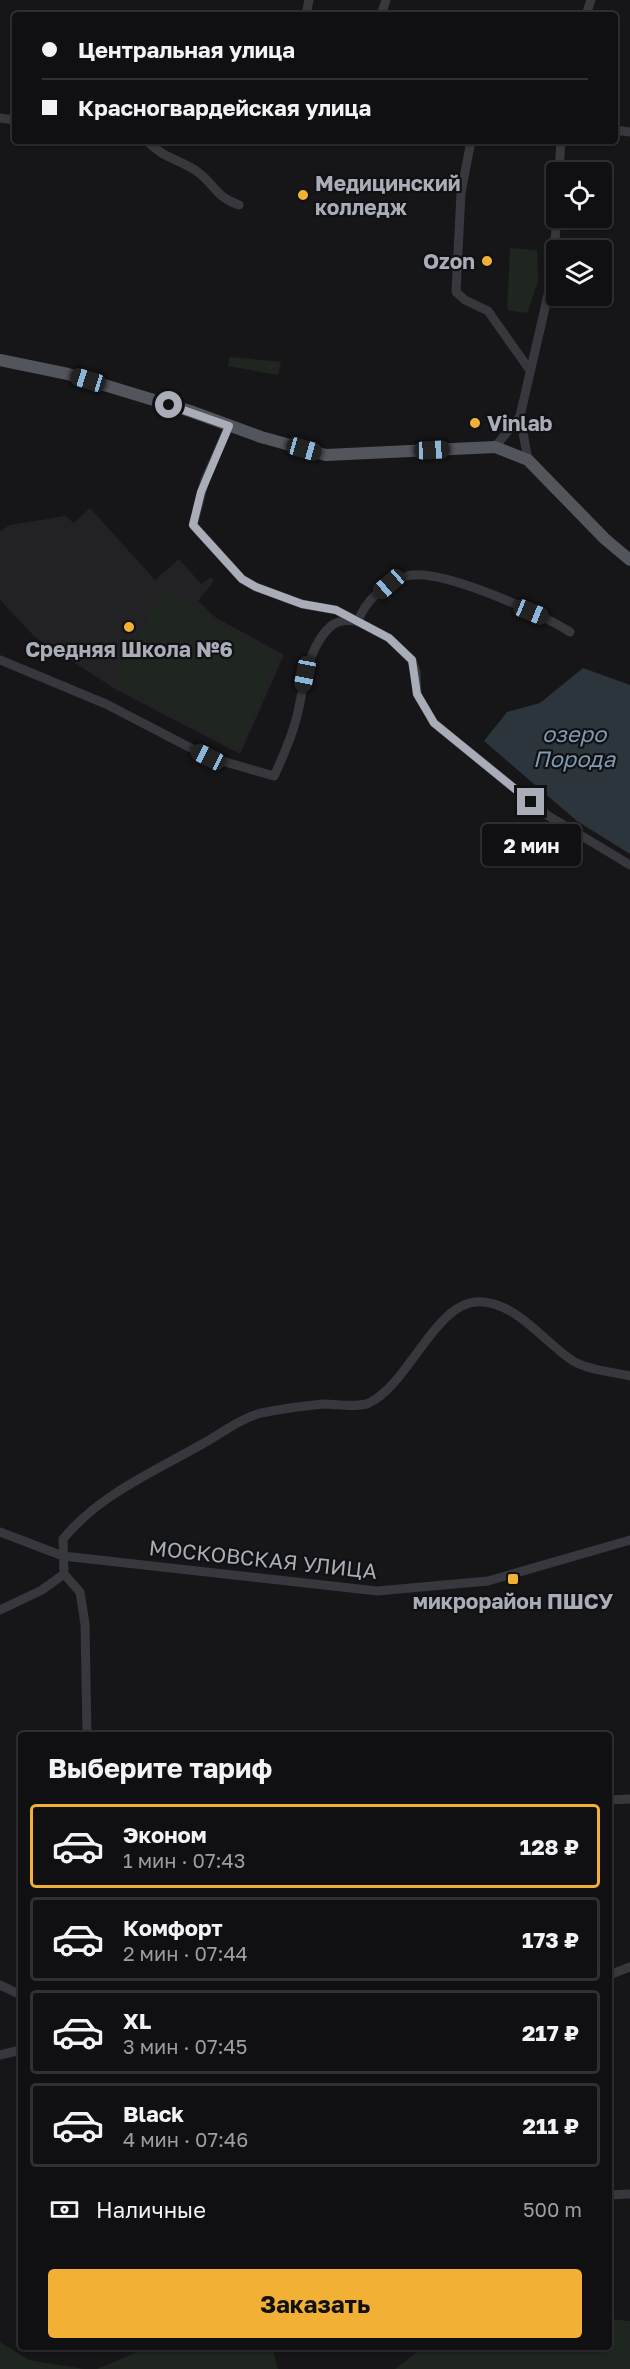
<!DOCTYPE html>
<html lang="ru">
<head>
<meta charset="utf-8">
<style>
	:root { --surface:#101012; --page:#1e1e20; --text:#f1f3f6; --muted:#9c9d9f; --line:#303032; --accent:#f2b134 }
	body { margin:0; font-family:"Golos Text",sans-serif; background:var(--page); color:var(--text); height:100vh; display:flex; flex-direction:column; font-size:22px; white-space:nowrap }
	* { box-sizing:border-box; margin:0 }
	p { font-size:20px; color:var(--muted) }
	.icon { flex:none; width:33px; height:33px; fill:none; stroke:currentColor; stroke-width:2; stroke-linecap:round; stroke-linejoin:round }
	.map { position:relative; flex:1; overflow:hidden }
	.side { position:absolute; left:18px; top:1732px; width:594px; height:618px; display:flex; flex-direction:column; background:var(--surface); border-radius:6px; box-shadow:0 2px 4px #0004,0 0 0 2px var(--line) }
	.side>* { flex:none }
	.banner { position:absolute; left:12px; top:12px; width:606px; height:132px; border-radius:6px; box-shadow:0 2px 4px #0004,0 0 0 2px var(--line); display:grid; align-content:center; height:132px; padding:0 30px; background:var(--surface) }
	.controls { position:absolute; left:546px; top:162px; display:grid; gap:12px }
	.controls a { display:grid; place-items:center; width:66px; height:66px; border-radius:6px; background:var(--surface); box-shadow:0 2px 4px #0004,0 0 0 2px var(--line); font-size:30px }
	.end { position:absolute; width:27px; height:27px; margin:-14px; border:8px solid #a8adb8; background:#111; box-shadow:0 0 0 3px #111 }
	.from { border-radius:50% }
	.bubble { position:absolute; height:42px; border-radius:6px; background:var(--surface); box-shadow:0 2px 4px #0004,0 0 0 2px var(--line); font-size:20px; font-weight:700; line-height:42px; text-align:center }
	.car { position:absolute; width:18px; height:36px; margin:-18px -9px; border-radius:8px; box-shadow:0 0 4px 2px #0007; background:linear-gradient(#222 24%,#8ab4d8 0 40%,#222 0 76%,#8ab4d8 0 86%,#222 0) }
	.banner b { display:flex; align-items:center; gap:21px; height:57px; font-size:22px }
	.banner b+b { border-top:2px solid var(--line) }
	.banner i { width:15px; height:15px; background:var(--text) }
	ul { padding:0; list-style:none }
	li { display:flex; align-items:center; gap:18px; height:84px; margin:0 12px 9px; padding:0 18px; border:3px solid var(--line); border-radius:6px }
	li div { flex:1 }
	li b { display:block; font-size:22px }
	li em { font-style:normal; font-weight:700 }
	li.active { border-color:var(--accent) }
	li>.icon { width:54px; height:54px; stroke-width:1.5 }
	h2 { padding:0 30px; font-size:27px; line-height:72px }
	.pay { display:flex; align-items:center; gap:15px; height:66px; padding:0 30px; font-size:22px }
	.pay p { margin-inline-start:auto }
	.cta { display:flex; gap:12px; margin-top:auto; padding:12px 30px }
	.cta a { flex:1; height:69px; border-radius:6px; background:var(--accent); color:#111; font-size:24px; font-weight:700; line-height:69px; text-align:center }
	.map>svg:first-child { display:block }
	.built { fill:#222225 }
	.green { fill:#1e261f }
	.water { fill:#2c353c }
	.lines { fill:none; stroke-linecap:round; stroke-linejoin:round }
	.minor { stroke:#37383d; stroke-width:9 }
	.major { stroke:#53555c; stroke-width:12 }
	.route { stroke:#a8adb8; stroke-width:8 }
	.poi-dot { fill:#f2b134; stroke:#111113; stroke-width:2 }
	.labels { text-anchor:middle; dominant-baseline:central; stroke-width:4.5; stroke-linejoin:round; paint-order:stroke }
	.poi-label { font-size:21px; font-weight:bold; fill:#a8adb8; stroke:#111113; text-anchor:start }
	.street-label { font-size:21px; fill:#a8adb8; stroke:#111113 }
	.water-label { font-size:22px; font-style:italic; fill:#7f9bb3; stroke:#111113 }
</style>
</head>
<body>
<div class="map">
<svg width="630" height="2369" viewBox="0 0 630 2369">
	<rect width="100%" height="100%" fill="#161618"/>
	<!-- built -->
	<path class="built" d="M90 508 155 580 179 559 201 584 211 577 214 581 198 601 215 617 284 655 240 754 115 689 35 637 0 600V531L10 525 65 516 74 523Z"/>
	<!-- green -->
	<g class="green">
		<path d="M510 248 537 250 538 281 527 313 507 310Z"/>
		<path d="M230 357 281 362 278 375 228 366Z"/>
		<path d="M163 589 278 658 239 749 114 680Z"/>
		<path d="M609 2319 630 2321V2369H395L423 2348H609Z"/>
		<path d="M0 2342 29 2360 84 2369H0Z"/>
		<path d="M147 2348H272L278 2369H97Z"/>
	</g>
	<!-- water -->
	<path class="water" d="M583 668 630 685V854L577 821 484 741 507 712 540 703Z"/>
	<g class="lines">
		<!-- minor -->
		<g class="minor">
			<path d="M306 15 309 0"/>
			<path d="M381 15 386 0"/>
			<path d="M586 15 591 0"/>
			<path d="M0 118 15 120"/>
			<path d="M615 130 630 132"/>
			<path d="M147 141C165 159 176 158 195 170 216 184 212 195 239 205"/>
			<path d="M471 141 461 193 456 292 465 300 488 311 529 369"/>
			<path d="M559 172 561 141"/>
			<path d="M229 426 205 480 193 525 242 579 256 587 302 604 336 610 389 638 412 660 416 672 417 694 434 723 547 815 630 865"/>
			<path d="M495 447 520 416"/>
			<path d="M528 460 520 416 551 282 557 218"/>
			<path d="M0 660 106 704 208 757 274 776C283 757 292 736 297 716 304 687 307 647 331 626 338 620 349 620 358 621 365 601 386 582 407 576 439 567 541 613 570 632"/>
			<path d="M0 1532 63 1556 377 1591 488 1581 630 1540"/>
			<path d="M64 1574 80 1592 85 1624 87 1736"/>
			<path d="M0 1610 42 1590 64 1574 63 1539C100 1494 155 1471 204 1443 222 1433 241 1418 261 1413 281 1409 303 1406 324 1404 337 1404 357 1408 369 1403 411 1383 436 1297 483 1302 519 1305 545 1343 573 1361 588 1370 613 1372 630 1376"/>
			<path d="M609 1800 630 1799"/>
			<path d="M609 1975 630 1967"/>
			<path d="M0 1985 21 1995"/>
			<path d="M0 2055 21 2050"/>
			<path d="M609 2195 630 2194"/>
		</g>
		<!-- major -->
		<path class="major" d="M0 360 68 374 190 411 261 437 326 455 495 447 528 460 605 539 630 560"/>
	</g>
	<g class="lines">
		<!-- route -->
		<path class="route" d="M169 405 229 426 201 492 193 525 242 579 256 587 302 604 336 610 389 638 412 660 417 694 434 723 531 802"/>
	</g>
	<!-- markers -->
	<g class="poi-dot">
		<circle cx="303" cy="195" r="6"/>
		<circle cx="487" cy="261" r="6"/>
		<circle cx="475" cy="423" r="6"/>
		<circle cx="129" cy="627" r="6"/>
		<rect x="507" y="1573" width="12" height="12" rx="3"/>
	</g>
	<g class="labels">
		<!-- poi labels -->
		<g class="poi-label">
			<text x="315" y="183">Медицинский<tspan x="315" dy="24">колледж</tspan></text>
			<text x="475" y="261" text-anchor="end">Ozon</text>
			<text x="487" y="423">Vinlab</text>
			<text x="129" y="649" text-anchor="middle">Средняя Школа №6</text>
			<text x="513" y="1601" text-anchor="middle">микрорайон ПШСУ</text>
		</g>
		<!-- street labels -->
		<g class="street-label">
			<text transform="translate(263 1559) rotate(6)">МОСКОВСКАЯ УЛИЦА</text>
		</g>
		<!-- water labels -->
		<g class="water-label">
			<text x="574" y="733">озеро<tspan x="574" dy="25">Порода</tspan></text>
		</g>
	</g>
</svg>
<div class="controls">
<a><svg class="icon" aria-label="locate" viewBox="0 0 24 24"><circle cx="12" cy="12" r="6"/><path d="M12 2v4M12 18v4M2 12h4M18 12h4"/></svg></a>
<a><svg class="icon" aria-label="layers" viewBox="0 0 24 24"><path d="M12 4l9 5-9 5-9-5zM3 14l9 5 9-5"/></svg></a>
</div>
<i class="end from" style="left:169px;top:405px"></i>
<i class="end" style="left:531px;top:802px"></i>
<div class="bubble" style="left:482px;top:824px;width:99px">2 мин</div>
<i class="car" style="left:88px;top:380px;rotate:287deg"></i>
<i class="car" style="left:304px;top:449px;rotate:106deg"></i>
<i class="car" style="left:432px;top:450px;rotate:87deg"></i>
<i class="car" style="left:389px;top:584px;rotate:229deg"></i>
<i class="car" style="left:531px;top:612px;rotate:112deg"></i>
<i class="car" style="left:305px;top:674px;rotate:191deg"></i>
<i class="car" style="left:208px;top:757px;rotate:297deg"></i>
<div class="banner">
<b><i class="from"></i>Центральная улица</b>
<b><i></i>Красногвардейская улица</b>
</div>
<section class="side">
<h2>Выберите тариф</h2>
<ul>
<li class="active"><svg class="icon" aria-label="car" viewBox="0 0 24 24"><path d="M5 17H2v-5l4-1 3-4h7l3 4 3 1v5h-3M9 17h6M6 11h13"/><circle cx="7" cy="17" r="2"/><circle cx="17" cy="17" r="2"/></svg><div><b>Эконом</b><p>1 мин · 07:43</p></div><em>128 ₽</em></li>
<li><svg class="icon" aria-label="car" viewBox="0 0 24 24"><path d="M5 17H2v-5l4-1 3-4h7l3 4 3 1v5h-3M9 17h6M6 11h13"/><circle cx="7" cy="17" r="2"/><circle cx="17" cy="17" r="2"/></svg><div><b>Комфорт</b><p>2 мин · 07:44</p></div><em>173 ₽</em></li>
<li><svg class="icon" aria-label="car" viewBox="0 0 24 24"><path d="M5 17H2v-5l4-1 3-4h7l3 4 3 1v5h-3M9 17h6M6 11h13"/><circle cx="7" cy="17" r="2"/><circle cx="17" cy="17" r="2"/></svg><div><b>XL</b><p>3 мин · 07:45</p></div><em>217 ₽</em></li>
<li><svg class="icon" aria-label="car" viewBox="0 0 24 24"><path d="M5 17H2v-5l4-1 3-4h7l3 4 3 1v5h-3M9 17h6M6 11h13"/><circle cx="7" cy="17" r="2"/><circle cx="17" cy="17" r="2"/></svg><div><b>Black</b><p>4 мин · 07:46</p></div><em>211 ₽</em></li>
</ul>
<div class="pay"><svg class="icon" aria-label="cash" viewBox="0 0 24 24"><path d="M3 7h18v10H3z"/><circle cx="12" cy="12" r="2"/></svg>Наличные<p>500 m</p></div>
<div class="cta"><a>Заказать</a></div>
</section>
</div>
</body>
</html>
